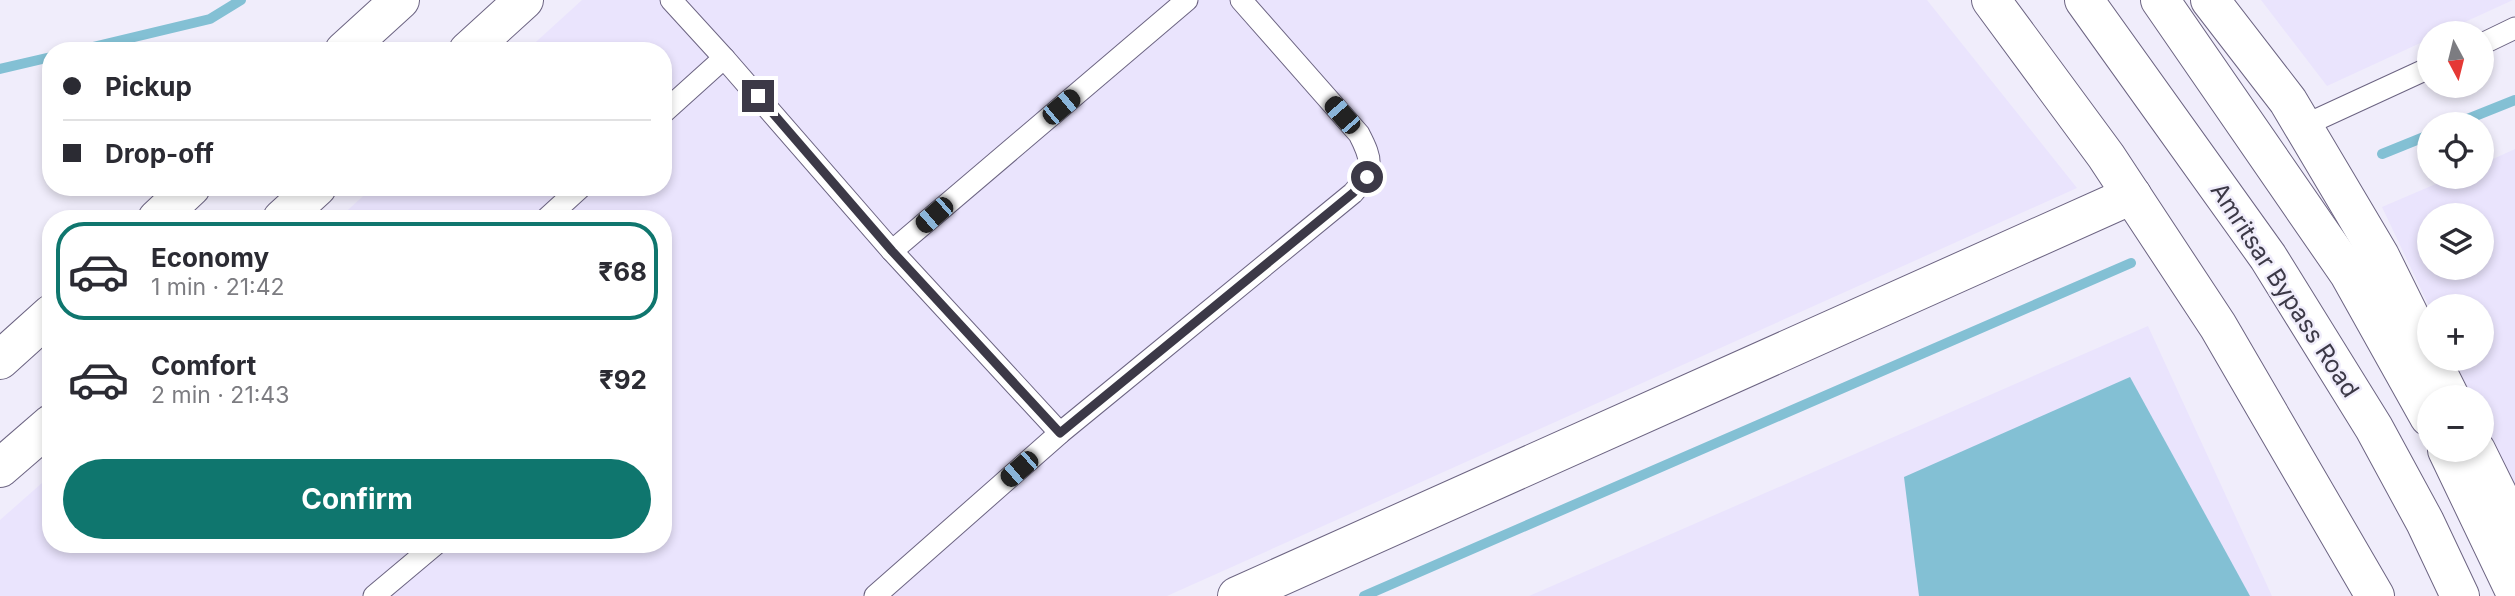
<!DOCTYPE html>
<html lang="en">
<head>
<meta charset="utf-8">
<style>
	:root { --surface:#fff; --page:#f2f2f3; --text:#2b2b33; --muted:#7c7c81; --line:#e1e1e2; --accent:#0f766e }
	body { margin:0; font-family:Inter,sans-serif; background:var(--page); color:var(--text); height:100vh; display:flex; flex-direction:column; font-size:26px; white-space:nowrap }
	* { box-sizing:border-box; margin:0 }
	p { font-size:23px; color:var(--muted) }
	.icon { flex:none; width:38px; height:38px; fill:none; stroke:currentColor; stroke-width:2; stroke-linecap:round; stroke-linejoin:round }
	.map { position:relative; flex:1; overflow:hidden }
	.sheet { position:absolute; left:42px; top:210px; width:630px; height:343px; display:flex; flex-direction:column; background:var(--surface); border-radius:28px; box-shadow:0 4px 10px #0003 }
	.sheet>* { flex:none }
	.hud { position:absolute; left:42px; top:42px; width:630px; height:154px; border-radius:28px; box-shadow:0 4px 10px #0003; display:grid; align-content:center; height:154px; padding:0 21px; background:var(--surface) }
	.needle { width:46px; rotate:173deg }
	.fabs { position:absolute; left:2417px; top:21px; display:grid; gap:14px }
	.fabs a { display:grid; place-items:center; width:77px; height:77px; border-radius:50%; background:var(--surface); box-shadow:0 4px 10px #0003; font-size:35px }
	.end { position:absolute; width:32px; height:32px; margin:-16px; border:9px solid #3c3947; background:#fff; box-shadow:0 0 0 4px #fff }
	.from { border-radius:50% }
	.car { position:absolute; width:21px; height:42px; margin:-21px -10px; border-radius:9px; box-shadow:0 0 5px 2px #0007; background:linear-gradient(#222 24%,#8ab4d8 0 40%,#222 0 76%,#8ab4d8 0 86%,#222 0) }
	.hud b { display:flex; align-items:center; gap:24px; height:66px; font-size:26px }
	.hud b+b { border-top:2px solid var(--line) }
	.hud i { width:18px; height:18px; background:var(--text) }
	ul { padding:12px 0 0; list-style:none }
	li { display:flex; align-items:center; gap:21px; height:98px; margin:0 14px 10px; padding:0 7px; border:4px solid transparent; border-radius:28px }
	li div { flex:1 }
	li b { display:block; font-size:26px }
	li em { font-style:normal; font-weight:700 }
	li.on { border-color:var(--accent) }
	li>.icon { width:63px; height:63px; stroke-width:1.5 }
	.primary-button { display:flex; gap:14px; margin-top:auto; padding:14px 21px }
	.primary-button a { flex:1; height:80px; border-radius:42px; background:var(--accent); color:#fff; font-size:28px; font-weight:700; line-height:80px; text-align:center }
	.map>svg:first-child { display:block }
	.built { fill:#eae4fd; fill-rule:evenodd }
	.water { fill:#83c0d4 }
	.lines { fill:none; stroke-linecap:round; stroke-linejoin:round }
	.stream { stroke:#83c0d4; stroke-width:10 }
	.lane-casing { stroke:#6c6482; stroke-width:23 }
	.street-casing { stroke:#6c6482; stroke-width:40 }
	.secondary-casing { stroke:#6c6482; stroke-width:40 }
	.highway-casing { stroke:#6c6482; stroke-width:40 }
	.lane { stroke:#fff; stroke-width:21 }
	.street { stroke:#fff; stroke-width:38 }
	.secondary { stroke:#fff; stroke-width:38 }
	.highway { stroke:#fff; stroke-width:38 }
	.route { stroke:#3c3947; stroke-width:9 }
	.labels { text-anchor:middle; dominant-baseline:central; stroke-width:5; stroke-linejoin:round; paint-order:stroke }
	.street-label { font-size:24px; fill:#3c3947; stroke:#f0edfb }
</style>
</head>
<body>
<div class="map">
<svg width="2515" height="596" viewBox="0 0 2515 596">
	<rect width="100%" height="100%" fill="#f0edfb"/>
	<!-- built -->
	<g class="built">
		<path d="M582 0H1927L2077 188 1167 596H0V520L51 475V544H663V219H338L373 187H663V51H526Z"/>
		<path d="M2261 0H2513L2441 33H2429V39L2327 86Z"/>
		<path d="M2515 149V487L2482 417V397H2472L2454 359H2482V306H2429L2382 207 2452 177H2482V164ZM2429 215H2482V268H2429Z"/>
		<path d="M2148 326 2272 596H1529Z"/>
	</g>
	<!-- water -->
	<path class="water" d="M2130 377 2250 596H1919L1904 477Z"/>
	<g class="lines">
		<!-- stream -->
		<g class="stream">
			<path d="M76 51 210 19 241 0"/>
			<path d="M0 69 51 57"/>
			<path d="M2455 124 2515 100"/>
			<path d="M2382 154 2429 135"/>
			<path d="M1364 596 2131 263"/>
		</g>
		<defs>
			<g id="lane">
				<path d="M671 0 724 58 892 251 1060 433"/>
				<path d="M2482 44 2515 28"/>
				<path d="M663 113 724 58"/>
				<path d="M2303 126 2429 68"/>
				<path d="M546 219 581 187"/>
				<path d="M892 251 1187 0"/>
				<path d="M374 596 436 544"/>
				<path d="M875 596 1060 433 1353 193C1374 169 1373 161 1359 134L1241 0"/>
			</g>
			<path id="street" d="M1237 596 2132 195"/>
			<g id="secondary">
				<path d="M1991 0 2106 156 2218 326 2375 596"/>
				<path d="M2210 0 2288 101 2380 256 2429 355"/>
				<path d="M344 51 400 0"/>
				<path d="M468 51 524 0"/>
				<path d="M157 219 191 187"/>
				<path d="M282 219 317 187"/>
				<path d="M2431 359 2450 397"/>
				<path d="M0 360 51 314"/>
				<path d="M2476 450 2515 529"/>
				<path d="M0 468 51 424"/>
			</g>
			<g id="highway">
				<path d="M2084 0 2268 257 2374 428 2425 522 2460 596"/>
				<path d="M2160 0 2349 274 2429 417"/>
				<path d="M2447 450 2515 592"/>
			</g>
		</defs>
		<!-- lane casing -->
		<use href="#lane" class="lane-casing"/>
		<!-- street casing -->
		<use href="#street" class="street-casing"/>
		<!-- secondary casing -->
		<use href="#secondary" class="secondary-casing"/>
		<!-- highway casing -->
		<use href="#highway" class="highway-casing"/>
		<!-- lane -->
		<use href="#lane" class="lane"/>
		<!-- street -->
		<use href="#street" class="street"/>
		<!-- secondary -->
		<use href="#secondary" class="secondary"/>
		<!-- highway -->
		<use href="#highway" class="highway"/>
	</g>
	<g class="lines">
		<!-- route -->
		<path class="route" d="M758 96 892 251 1060 433 1353 193 1367 177"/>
	</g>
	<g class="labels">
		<!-- street labels -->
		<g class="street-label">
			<text transform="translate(2285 290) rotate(57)">Amritsar Bypass Road</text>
		</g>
	</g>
</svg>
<div class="fabs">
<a><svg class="needle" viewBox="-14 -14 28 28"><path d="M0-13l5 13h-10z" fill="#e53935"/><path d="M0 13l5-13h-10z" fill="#7c7c81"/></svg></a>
<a><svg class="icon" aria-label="locate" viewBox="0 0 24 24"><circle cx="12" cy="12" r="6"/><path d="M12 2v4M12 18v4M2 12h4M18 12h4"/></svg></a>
<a><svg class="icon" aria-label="layers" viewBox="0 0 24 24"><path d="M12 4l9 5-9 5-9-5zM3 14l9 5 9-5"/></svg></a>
<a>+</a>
<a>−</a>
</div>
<i class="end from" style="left:1367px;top:177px"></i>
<i class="end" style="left:758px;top:96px"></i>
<i class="car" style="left:1061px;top:107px;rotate:50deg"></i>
<i class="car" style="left:1342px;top:115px;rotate:319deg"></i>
<i class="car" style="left:934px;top:215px;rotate:229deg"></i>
<i class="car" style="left:1019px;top:469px;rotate:229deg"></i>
<div class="hud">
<b><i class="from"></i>Pickup</b>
<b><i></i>Drop-off</b>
</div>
<section class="sheet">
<ul>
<li class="on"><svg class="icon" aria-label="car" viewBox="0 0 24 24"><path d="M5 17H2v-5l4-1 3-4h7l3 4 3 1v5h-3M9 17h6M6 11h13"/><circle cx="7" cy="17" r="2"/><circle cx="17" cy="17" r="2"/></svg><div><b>Economy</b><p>1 min · 21:42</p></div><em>₹68</em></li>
<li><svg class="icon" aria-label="car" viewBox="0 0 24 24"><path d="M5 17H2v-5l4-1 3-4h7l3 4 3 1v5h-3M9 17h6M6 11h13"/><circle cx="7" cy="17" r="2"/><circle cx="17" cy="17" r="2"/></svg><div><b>Comfort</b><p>2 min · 21:43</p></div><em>₹92</em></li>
</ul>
<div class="primary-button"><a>Confirm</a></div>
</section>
</div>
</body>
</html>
